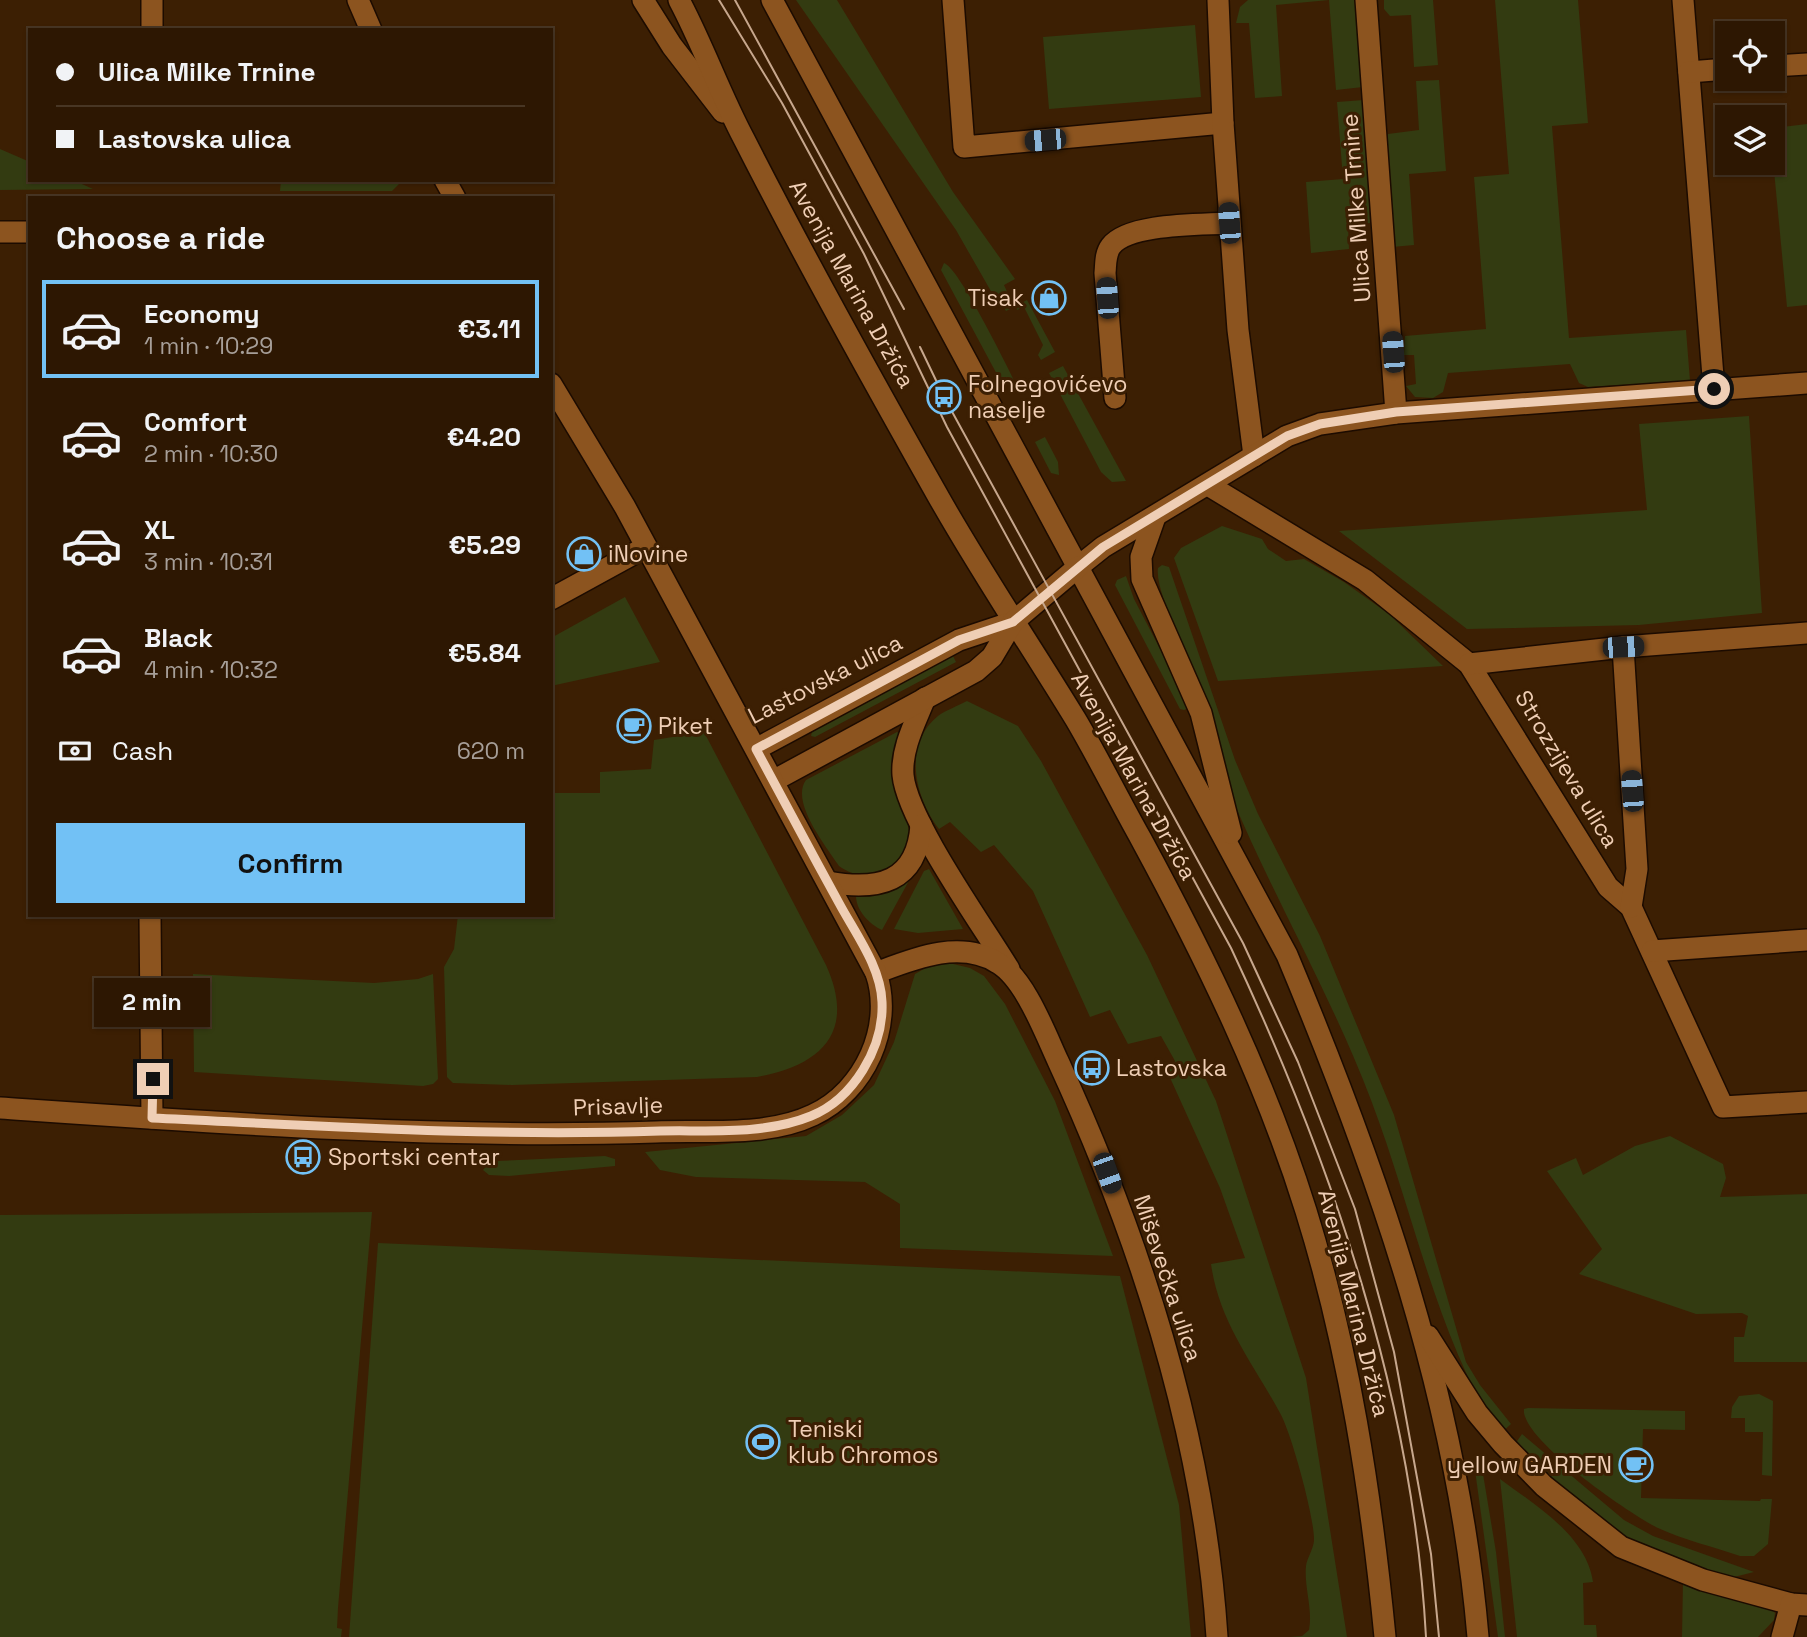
<!DOCTYPE html>
<html lang="en">
<head>
<meta charset="utf-8">
<style>
	:root { --surface:#2d1702; --page:#35200c; --text:#f1f3f6; --muted:#a79f99; --line:#483624; --accent:#72c1f5 }
	body { margin:0; font-family:"Space Grotesk",sans-serif; background:var(--page); color:var(--text); height:100vh; display:flex; flex-direction:column; font-size:26px; white-space:nowrap }
	* { box-sizing:border-box; margin:0 }
	p { font-size:23px; color:var(--muted) }
	.icon { flex:none; width:38px; height:38px; fill:none; stroke:currentColor; stroke-width:2; stroke-linecap:round; stroke-linejoin:round }
	.map { position:relative; flex:1; overflow:hidden }
	.details { position:absolute; left:28px; top:196px; width:525px; height:721px; display:flex; flex-direction:column; background:var(--surface); border-radius:0px; box-shadow:0 2px 5px #0004,0 0 0 2px var(--line) }
	.details>* { flex:none }
	.banner { position:absolute; left:28px; top:28px; width:525px; height:154px; border-radius:0px; box-shadow:0 2px 5px #0004,0 0 0 2px var(--line); display:grid; align-content:center; height:154px; padding:0 28px; background:var(--surface) }
	.controls { position:absolute; left:1715px; top:21px; display:grid; gap:14px }
	.controls a { display:grid; place-items:center; width:70px; height:70px; border-radius:0px; background:var(--surface); box-shadow:0 2px 5px #0004,0 0 0 2px var(--line); font-size:35px }
	.end { position:absolute; width:32px; height:32px; margin:-16px; border:9px solid #efceb5; background:#111; box-shadow:0 0 0 4px #111 }
	.from { border-radius:50% }
	.bubble { position:absolute; height:49px; border-radius:0px; background:var(--surface); box-shadow:0 2px 5px #0004,0 0 0 2px var(--line); font-size:23px; font-weight:600; line-height:49px; text-align:center }
	.car { position:absolute; width:21px; height:42px; margin:-21px -10px; border-radius:9px; box-shadow:0 0 5px 2px #0007; background:linear-gradient(#222 24%,#8ab4d8 0 40%,#222 0 76%,#8ab4d8 0 86%,#222 0) }
	.banner b { display:flex; align-items:center; gap:24px; height:66px; font-size:26px }
	.banner b+b { border-top:2px solid var(--line) }
	.banner i { width:18px; height:18px; background:var(--text) }
	ul { padding:0; list-style:none }
	li { display:flex; align-items:center; gap:21px; height:98px; margin:0 14px 10px; padding:0 14px; border:4px solid transparent; border-radius:0px }
	li div { flex:1 }
	li b { display:block; font-size:26px }
	li em { font-style:normal; font-weight:600 }
	li.current { border-color:var(--accent) }
	li>.icon { width:63px; height:63px; stroke-width:1.5 }
	h2 { padding:0 28px; font-size:32px; line-height:84px }
	.pay { display:flex; align-items:center; gap:18px; height:77px; padding:0 28px; font-size:26px }
	.pay p { margin-inline-start:auto }
	.cta { display:flex; gap:14px; margin-top:auto; padding:14px 28px }
	.cta a { flex:1; height:80px; border-radius:0px; background:var(--accent); color:#111; font-size:28px; font-weight:600; line-height:80px; text-align:center }
	.map>svg:first-child { display:block }
	.green { fill:#333b11 }
	.lines { fill:none; stroke-linecap:round; stroke-linejoin:round }
	.street-casing { stroke:#1c0b00; stroke-width:24 }
	.secondary-casing { stroke:#1c0b00; stroke-width:24 }
	.street { stroke:#8c541f; stroke-width:21 }
	.secondary { stroke:#8c541f; stroke-width:21 }
	.tram { stroke:#c7a78d; stroke-width:2 }
	.route { stroke:#efceb5; stroke-width:9 }
	.labels { text-anchor:middle; dominant-baseline:central; stroke-width:6; stroke-linejoin:round; paint-order:stroke }
	.street-label { font-size:23px; fill:#efceb5; stroke:#3c1f03 }
	.poi-label { font-size:23px; fill:#efceb5; stroke:#3c1f03; text-anchor:start }
</style>
</head>
<body>
<div class="map">
<svg width="1807" height="1637" viewBox="0 0 1807 1637">
	<rect width="100%" height="100%" fill="#3c1f03"/>
	<!-- green -->
	<g class="green">
		<path d="M796 0H837L953 192 1015 279 1004 285 1014 307 1006 311 995 292 992 293 956 230Z"/>
		<path d="M1248 0H1355L1363 87 1336 90 1329 0 1276 5 1282 96 1255 98 1249 23H1236L1240 7Z"/>
		<path d="M1384 0H1433L1438 65 1414 67 1411 15 1390 16 1384 9Z"/>
		<path d="M1495 0H1578L1588 123 1552 126 1569 338 1686 330 1690 381 1588 387 1579 383 1570 364 1448 373 1443 392 1433 398 1415 397 1406 386 1416 384 1414 355H1404L1405 336 1486 329 1474 177 1509 174Z"/>
		<path d="M1195 25 1201 97 1049 109 1043 37Z"/>
		<path d="M1439 80 1446 171 1409 174 1414 245 1392 247 1383 142 1388 134 1419 130 1416 81Z"/>
		<path d="M1364 100 1370 223 1348 226 1349 249 1311 253 1306 182 1343 179 1337 102Z"/>
		<path d="M1807 124V305L1787 307 1773 160V128Z"/>
		<path d="M0 149 30 162V180H73L93 189 0 190Z"/>
		<path d="M281 180H398L399 184 392 191H280Z"/>
		<path d="M944 263C959 268 1005 362 1015 382L1000 380 941 270Z"/>
		<path d="M1027 300 1055 352 1041 360 1038 355 1043 345 1024 307 1017 310 1015 306Z"/>
		<path d="M1063 366 1126 481 1112 482 1101 472 1049 373Z"/>
		<path d="M1749 416 1762 613 1639 625 1467 629 1339 531 1647 510 1639 424Z"/>
		<path d="M1045 437 1058 462 1059 475 1051 473 1035 442Z"/>
		<path d="M1222 526 1262 539 1268 549 1286 561 1304 559 1344 582 1389 614 1443 666 1218 681 1174 558 1181 548Z"/>
		<path d="M1162 565 1169 567 1235 760 1258 814 1320 936 1394 1115 1466 1362 1480 1385 1511 1424 1499 1435C1435 1331 1414 1213 1371 1100 1332 997 1275 900 1232 798 1220 768 1214 733 1205 701 1196 669 1154 594 1158 568Z"/>
		<path d="M1126 576 1134 599 1182 691 1188 708 1184 710 1180 709 1115 585 1117 580Z"/>
		<path d="M625 597 660 662 551 686V638Z"/>
		<path d="M953 656 956 662 815 737 811 736 812 732Z"/>
		<path d="M967 701 1018 726 1041 761 1147 955 1216 1101 1306 1378 1347 1637H1290L1302 1636 1309 1630C1313 1608 1304 1588 1306 1566 1307 1558 1313 1550 1314 1541 1315 1519 1291 1432 1280 1413 1253 1363 1219 1322 1211 1264L1245 1258 1220 1188 1167 1071 1175 1061 1161 1036 1128 1044 1110 1010 1090 1017 1033 891 994 845 981 852 950 822 939 829C915 798 902 745 938 716 946 710 958 706 967 701Z"/>
		<path d="M704 732 826 965C856 1031 823 1065 757 1077L512 1085 453 1083 447 1077 444 967 454 949 458 915H551V793H600V772L651 769 654 740Z"/>
		<path d="M897 732 900 734C898 746 892 757 893 770 897 805 935 857 880 873 865 878 852 875 839 866 826 846 790 802 806 780Z"/>
		<path d="M929 869 963 929 918 933 894 929 924 871Z"/>
		<path d="M911 877 882 930C869 924 856 910 856 896L879 895Z"/>
		<path d="M949 963 970 968 984 976 1005 1004 1055 1101 1113 1256 900 1248V1204L865 1182 696 1177 660 1170 645 1152 806 1136 842 1115 874 1085 894 1042 915 974 929 966Z"/>
		<path d="M193 974 374 983 418 979 433 974 438 1079 433 1084 423 1086 194 1072Z"/>
		<path d="M1670 1136 1723 1164 1726 1178 1720 1197 1807 1194V1362H1734V1337H1744L1748 1316 1742 1313 1696 1314 1579 1274 1602 1249 1547 1171 1576 1158 1583 1175 1635 1146Z"/>
		<path d="M605 1156 615 1159V1166L509 1176 489 1175 483 1170 488 1164 497 1161Z"/>
		<path d="M372 1212 338 1608 337 1628 342 1629 341 1637H0V1215Z"/>
		<path d="M378 1243 1120 1276 1179 1505 1191 1637H349Z"/>
		<path d="M1759 1394 1773 1401 1772 1476 1762 1475 1763 1432H1745V1418H1731L1732 1407 1739 1396Z"/>
		<path d="M1528 1408 1685 1411V1430L1643 1429 1641 1498 1760 1501 1761 1499H1772L1768 1544 1754 1556H1740C1714 1547 1684 1540 1658 1528 1631 1515 1520 1439 1524 1409Z"/>
		<path d="M1522 1434 1624 1520 1653 1536 1754 1572 1730 1578 1627 1543 1513 1447Z"/>
		<path d="M1480 1456 1496 1552 1505 1637H1498L1474 1463Z"/>
		<path d="M1500 1479C1535 1505 1587 1536 1593 1582L1583 1583 1584 1625H1596L1597 1637H1517Z"/>
		<path d="M1683 1581 1770 1607 1775 1613 1774 1620 1758 1637H1682Z"/>
	</g>
	<g class="lines">
		<defs>
			<g id="street">
				<path d="M152 0V30"/>
				<path d="M953 0 964 147 1223 123"/>
				<path d="M1218 0 1223 123 1238 330 1254 456"/>
				<path d="M1366 0 1396 413"/>
				<path d="M1683 0 1714 389"/>
				<path d="M1773 66 1807 64"/>
				<path d="M1689 72 1727 69"/>
				<path d="M0 232H30"/>
				<path d="M1115 398 1105 273C1106 263 1105 254 1111 246 1129 223 1201 225 1229 223"/>
				<path d="M1208 485 1365 580 1469 664 1608 887 1631 907 1723 1107 1807 1102"/>
				<path d="M1078 567 1103 547 1287 436 1320 424 1396 413 1807 383"/>
				<path d="M551 599 646 547"/>
				<path d="M1623 647 1637 869 1631 907"/>
				<path d="M1469 664 1623 647 1807 633"/>
				<path d="M150 915 152 1118"/>
				<path d="M1652 951 1807 940"/>
			</g>
			<g id="secondary">
				<path d="M358 0 371 30"/>
				<path d="M643 0 672 46 723 112"/>
				<path d="M679 0C703 45 720 94 744 139 804 257 869 374 934 489 978 568 1029 643 1076 720 1099 759 1119 800 1141 839 1206 959 1265 1080 1306 1211 1349 1349 1371 1493 1385 1637"/>
				<path d="M772 0 1287 955C1378 1172 1458 1401 1478 1637"/>
				<path d="M445 180 455 198"/>
				<path d="M1155 517 1141 557 1142 579 1201 713 1231 833"/>
				<path d="M925 698C916 721 901 748 903 775 907 820 983 926 1009 969"/>
				<path d="M756 749 959 640 1013 622"/>
				<path d="M773 781 976 671 992 657 1013 622 1078 567"/>
				<path d="M828 882C878 891 917 883 921 825"/>
				<path d="M876 973C913 959 960 939 998 963 1025 979 1045 1033 1058 1061 1141 1241 1204 1438 1217 1637"/>
				<path d="M0 1108C218 1123 437 1139 656 1132 706 1130 767 1137 813 1115 865 1091 894 1026 876 973L625 507 551 384"/>
				<path d="M1428 1336 1477 1413 1503 1444 1544 1486 1621 1547 1703 1580 1791 1604 1807 1605"/>
				<path d="M1782 1637 1791 1604"/>
			</g>
		</defs>
		<!-- street casing -->
		<use href="#street" class="street-casing"/>
		<!-- secondary casing -->
		<use href="#secondary" class="secondary-casing"/>
		<!-- street -->
		<use href="#street" class="street"/>
		<!-- secondary -->
		<use href="#secondary" class="secondary"/>
		<!-- tram -->
		<g class="tram">
			<path d="M719 0 782 103 864 254 947 427 1231 948C1332 1163 1413 1397 1426 1637"/>
			<path d="M735 0 904 309"/>
			<path d="M920 347 944 397 1243 943 1298 1062 1355 1209 1394 1352 1431 1554 1439 1637"/>
		</g>
	</g>
	<g class="lines">
		<!-- route -->
		<path class="route" d="M153 1079 152 1118C322 1126 490 1137 660 1131 709 1130 765 1135 811 1116 853 1099 884 1048 882 1002 881 967 855 933 839 903 811 852 784 801 756 749L959 640 1013 622 1103 547 1287 436 1320 424 1396 412 1714 389"/>
	</g>
	<!-- icons -->
	<defs>
		<symbol id="shop-ring" viewBox="-11 -11 22 22"><circle r="9.5" fill="#3c1f03" stroke="#72c1f5" stroke-width="1.5"/><path d="M-5-2.5h2.3a2.7 3.5 0 0 1 5.4 0H5L5.5 6h-11ZM-1.5-2.5h3a1.5 2.3 0 0 0-3 0Z" fill="#72c1f5"/></symbol>
		<symbol id="bus-ring" viewBox="-11 -11 22 22"><circle r="9.5" fill="#3c1f03" stroke="#72c1f5" stroke-width="1.5"/><path d="M-5-6H5V4H4V6H2V4H-2V6H-4V4H-5ZM-3.5-4V0h7V-4ZM-3.5 1.2v1.5H-2V1.2ZM2 1.2v1.5H3.5V1.2Z" fill="#72c1f5"/></symbol>
		<symbol id="cafe-ring" viewBox="-11 -11 22 22"><circle r="9.5" fill="#3c1f03" stroke="#72c1f5" stroke-width="1.5"/><path d="M-5.5-4.5H6V0H3Q3 3.5 0 3.5H-2.5Q-5.5 3.5-5.5 0ZM3-3.2v2h1.7v-2ZM-6 4.5H4V6H-6Z" fill="#72c1f5"/></symbol>
		<symbol id="stadium-ring" viewBox="-11 -11 22 22"><circle r="9.5" fill="#3c1f03" stroke="#72c1f5" stroke-width="1.5"/><path d="M0-5a6.5 5 0 1 0 0 10a6.5 5 0 1 0 0-10ZM-3.5-1.8h7v3.6h-7Z" fill="#72c1f5"/></symbol>
	</defs>
	<g fill-rule="evenodd">
		<use href="#shop-ring" x="1030" y="279" width="38" height="38"/>
		<use href="#bus-ring" x="925" y="378" width="38" height="38"/>
		<use href="#shop-ring" x="565" y="535" width="38" height="38"/>
		<use href="#cafe-ring" x="615" y="707" width="38" height="38"/>
		<use href="#bus-ring" x="1073" y="1049" width="38" height="38"/>
		<use href="#bus-ring" x="284" y="1138" width="38" height="38"/>
		<use href="#stadium-ring" x="744" y="1423" width="38" height="38"/>
		<use href="#cafe-ring" x="1617" y="1446" width="38" height="38"/>
	</g>
	<g class="labels">
		<!-- street labels -->
		<g class="street-label">
			<text transform="translate(1356 208) rotate(-94)">Ulica Milke Trnine</text>
			<text transform="translate(852 284) rotate(61)">Avenija Marina Držića</text>
			<text transform="translate(825 679) rotate(-27)">Lastovska ulica</text>
			<text transform="translate(1567 769) rotate(59)">Strozzijeva ulica</text>
			<text transform="translate(1134 776) rotate(61)">Avenija Marina Držića</text>
			<text transform="translate(618 1106) rotate(-2)">Prisavlje</text>
			<text transform="translate(1168 1278) rotate(72)">Miševečka ulica</text>
			<text transform="translate(1354 1303) rotate(76)">Avenija Marina Držića</text>
		</g>
		<!-- poi labels -->
		<g class="poi-label">
			<text x="1024" y="298" text-anchor="end">Tisak</text>
			<text x="968" y="384">Folnegovićevo<tspan x="968" dy="26">naselje</tspan></text>
			<text x="608" y="554">iNovine</text>
			<text x="658" y="726">Piket</text>
			<text x="1116" y="1068">Lastovska</text>
			<text x="328" y="1157">Sportski centar</text>
			<text x="788" y="1429">Teniski<tspan x="788" dy="26">klub Chromos</tspan></text>
			<text x="1612" y="1465" text-anchor="end">yellow GARDEN</text>
		</g>
	</g>
</svg>
<div class="controls">
<a><svg class="icon" aria-label="locate" viewBox="0 0 24 24"><circle cx="12" cy="12" r="6"/><path d="M12 2v4M12 18v4M2 12h4M18 12h4"/></svg></a>
<a><svg class="icon" aria-label="layers" viewBox="0 0 24 24"><path d="M12 4l9 5-9 5-9-5zM3 14l9 5 9-5"/></svg></a>
</div>
<i class="end from" style="left:1714px;top:389px"></i>
<i class="end" style="left:153px;top:1079px"></i>
<div class="bubble" style="left:94px;top:978px;width:116px">2 min</div>
<i class="car" style="left:1045px;top:140px;rotate:265deg"></i>
<i class="car" style="left:1229px;top:223px;rotate:356deg"></i>
<i class="car" style="left:1107px;top:298px;rotate:356deg"></i>
<i class="car" style="left:1393px;top:352px;rotate:356deg"></i>
<i class="car" style="left:1623px;top:647px;rotate:87deg"></i>
<i class="car" style="left:1632px;top:791px;rotate:356deg"></i>
<i class="car" style="left:1107px;top:1173px;rotate:160deg"></i>
<div class="banner">
<b><i class="from"></i>Ulica Milke Trnine</b>
<b><i></i>Lastovska ulica</b>
</div>
<section class="details">
<h2>Choose a ride</h2>
<ul>
<li class="current"><svg class="icon" aria-label="car" viewBox="0 0 24 24"><path d="M5 17H2v-5l4-1 3-4h7l3 4 3 1v5h-3M9 17h6M6 11h13"/><circle cx="7" cy="17" r="2"/><circle cx="17" cy="17" r="2"/></svg><div><b>Economy</b><p>1 min · 10:29</p></div><em>€3.11</em></li>
<li><svg class="icon" aria-label="car" viewBox="0 0 24 24"><path d="M5 17H2v-5l4-1 3-4h7l3 4 3 1v5h-3M9 17h6M6 11h13"/><circle cx="7" cy="17" r="2"/><circle cx="17" cy="17" r="2"/></svg><div><b>Comfort</b><p>2 min · 10:30</p></div><em>€4.20</em></li>
<li><svg class="icon" aria-label="car" viewBox="0 0 24 24"><path d="M5 17H2v-5l4-1 3-4h7l3 4 3 1v5h-3M9 17h6M6 11h13"/><circle cx="7" cy="17" r="2"/><circle cx="17" cy="17" r="2"/></svg><div><b>XL</b><p>3 min · 10:31</p></div><em>€5.29</em></li>
<li><svg class="icon" aria-label="car" viewBox="0 0 24 24"><path d="M5 17H2v-5l4-1 3-4h7l3 4 3 1v5h-3M9 17h6M6 11h13"/><circle cx="7" cy="17" r="2"/><circle cx="17" cy="17" r="2"/></svg><div><b>Black</b><p>4 min · 10:32</p></div><em>€5.84</em></li>
</ul>
<div class="pay"><svg class="icon" aria-label="cash" viewBox="0 0 24 24"><path d="M3 7h18v10H3z"/><circle cx="12" cy="12" r="2"/></svg>Cash<p>620 m</p></div>
<div class="cta"><a>Confirm</a></div>
</section>
</div>
</body>
</html>
